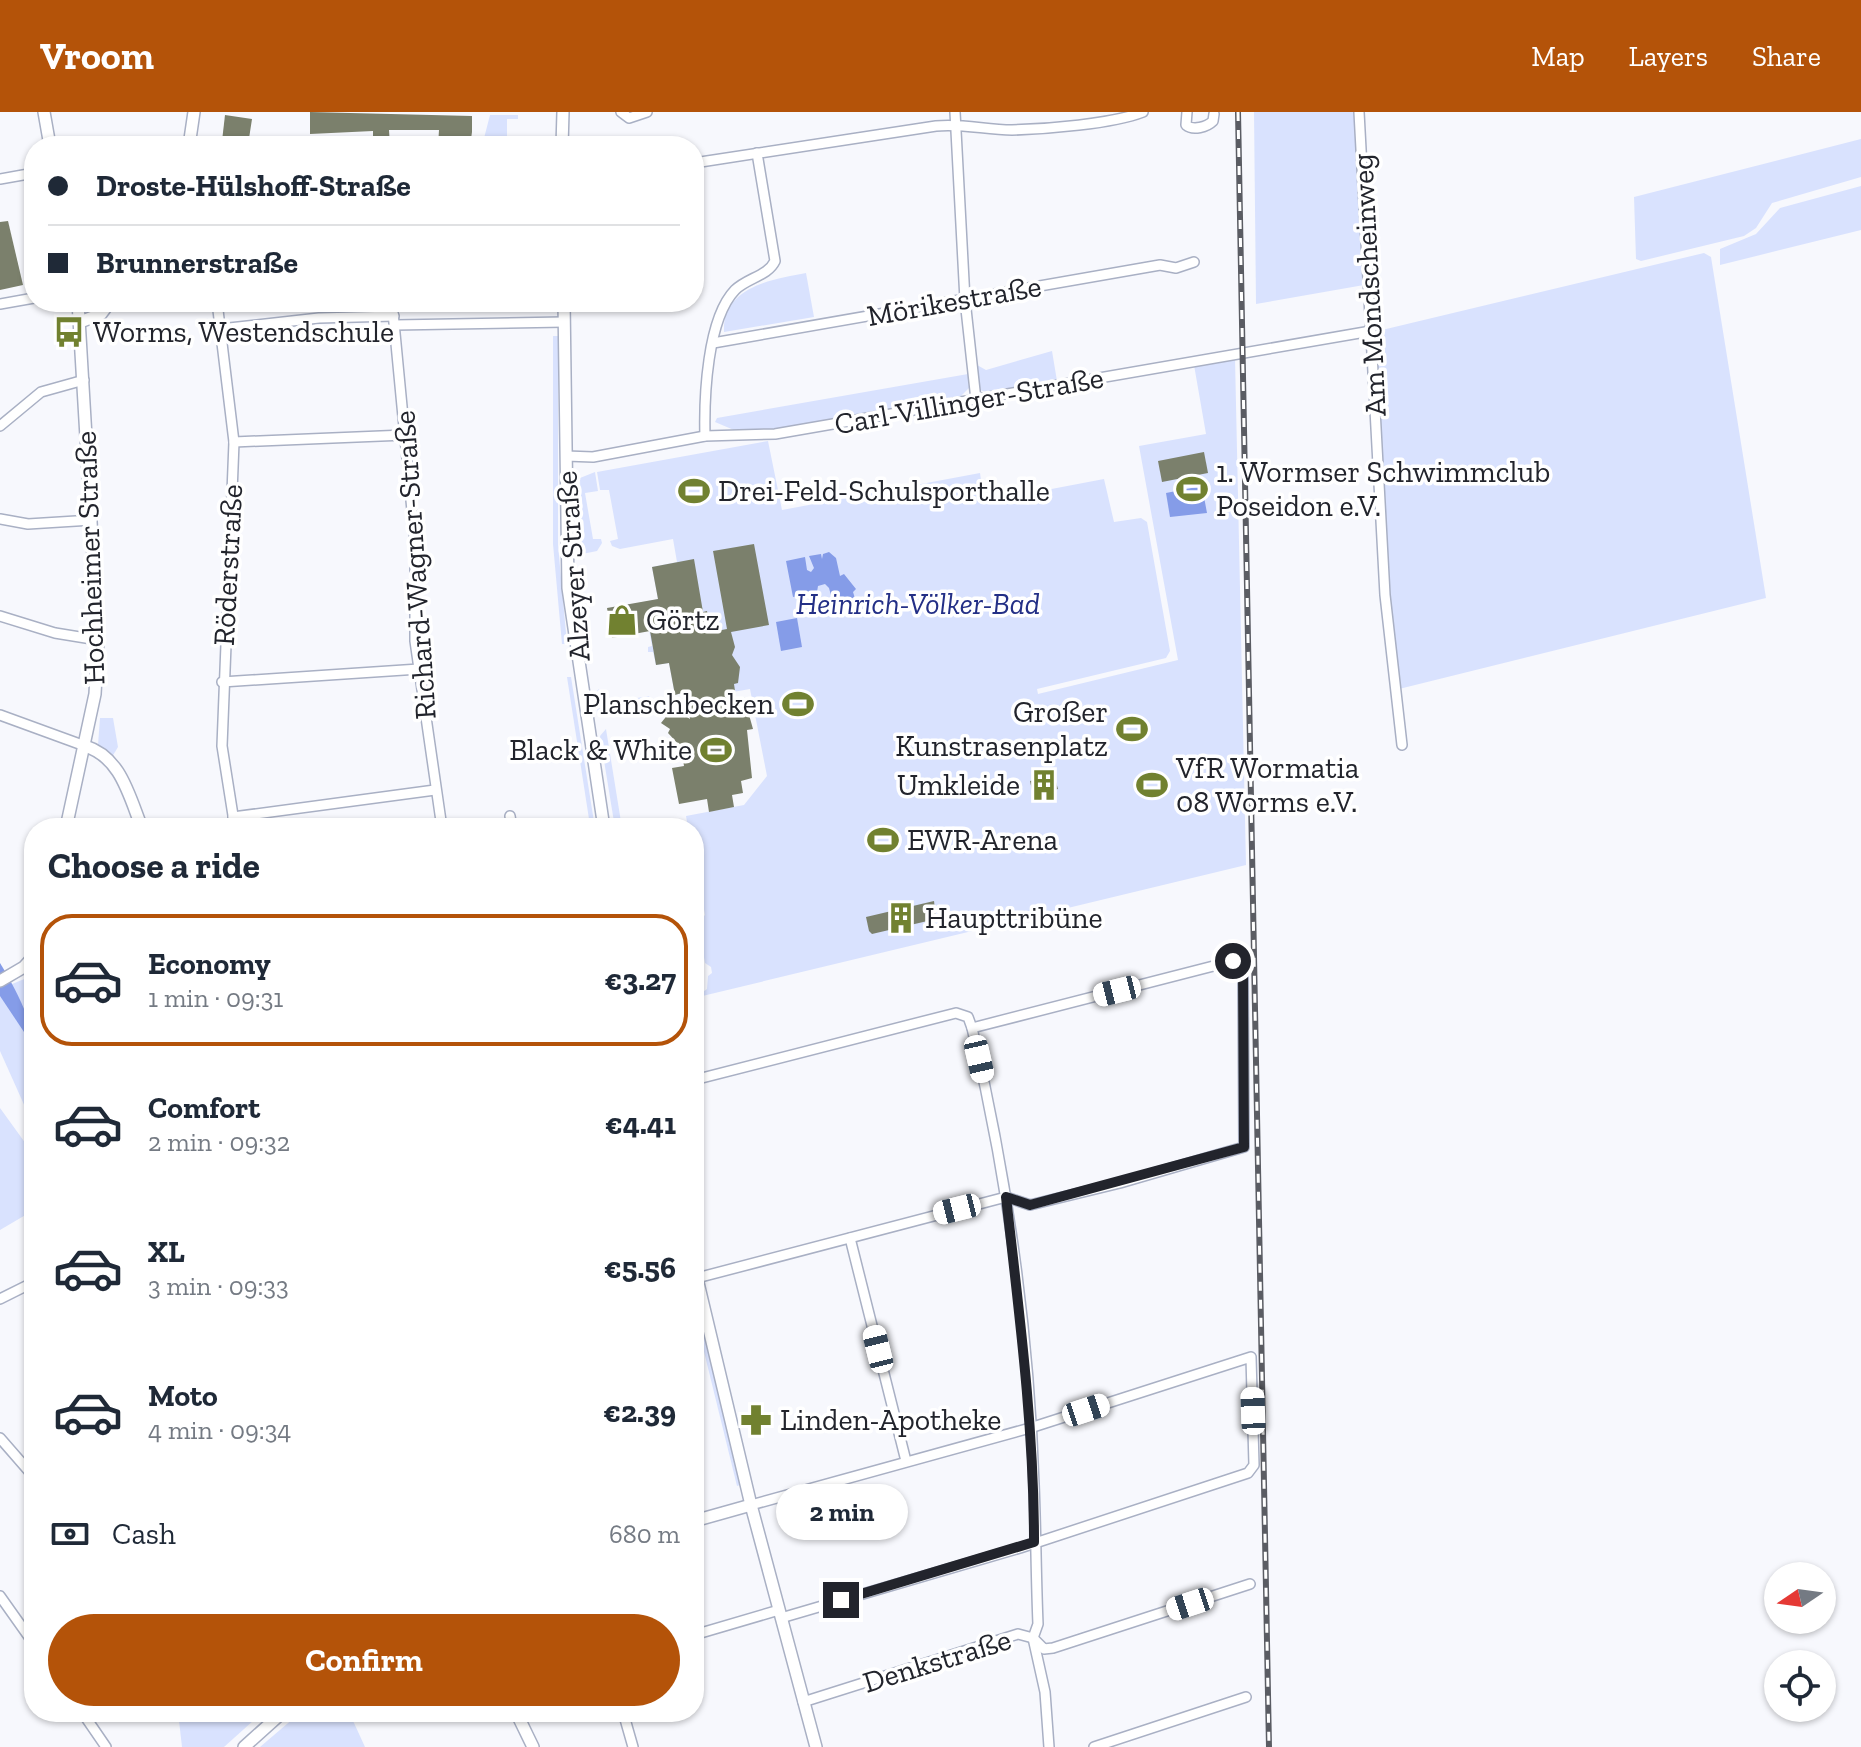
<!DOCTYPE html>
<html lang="en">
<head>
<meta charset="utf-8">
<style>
	:root { --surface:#fff; --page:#f2f2f3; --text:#1f2937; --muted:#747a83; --line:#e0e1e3; --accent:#b45309 }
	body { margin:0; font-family:"Zilla Slab",serif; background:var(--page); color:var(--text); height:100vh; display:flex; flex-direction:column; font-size:30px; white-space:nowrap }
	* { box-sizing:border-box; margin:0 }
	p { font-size:26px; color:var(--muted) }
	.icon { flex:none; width:44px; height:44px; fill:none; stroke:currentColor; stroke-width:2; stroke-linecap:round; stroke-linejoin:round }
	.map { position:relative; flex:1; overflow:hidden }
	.drawer { position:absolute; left:24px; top:706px; width:680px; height:904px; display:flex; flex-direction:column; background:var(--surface); border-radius:32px; box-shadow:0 2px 6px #0004 }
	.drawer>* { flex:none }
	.hud { position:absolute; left:24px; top:24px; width:680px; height:176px; border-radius:32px; box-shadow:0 2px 6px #0004; display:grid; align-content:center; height:176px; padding:0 24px; background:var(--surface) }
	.needle { width:52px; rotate:257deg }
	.controls { position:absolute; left:1764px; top:1450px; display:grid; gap:16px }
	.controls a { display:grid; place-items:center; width:72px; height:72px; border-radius:50%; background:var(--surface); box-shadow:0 2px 6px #0004; font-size:40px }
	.end { position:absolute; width:36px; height:36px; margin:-18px; border:10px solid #22242c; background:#fff; box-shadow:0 0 0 4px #fff }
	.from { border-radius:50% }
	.bubble { position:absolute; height:56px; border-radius:28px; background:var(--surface); box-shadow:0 2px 6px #0004; font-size:26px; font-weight:700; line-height:56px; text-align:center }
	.car { position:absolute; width:24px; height:48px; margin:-24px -12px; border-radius:10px; box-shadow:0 0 6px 2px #0007; background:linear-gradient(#fff 24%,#345 0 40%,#fff 0 76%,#345 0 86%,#fff 0) }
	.hud b { display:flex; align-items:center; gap:28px; height:76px; font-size:30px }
	.hud b+b { border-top:2px solid var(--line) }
	.hud i { width:20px; height:20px; background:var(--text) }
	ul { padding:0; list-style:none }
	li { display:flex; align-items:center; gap:24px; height:132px; margin:0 16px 12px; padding:0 8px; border:4px solid transparent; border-radius:32px }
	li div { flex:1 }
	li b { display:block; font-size:30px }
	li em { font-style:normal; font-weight:700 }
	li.on { border-color:var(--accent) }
	li>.icon { width:72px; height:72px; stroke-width:1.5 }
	h2 { padding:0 24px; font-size:36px; line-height:96px }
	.pay { display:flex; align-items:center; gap:20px; height:88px; padding:0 24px; font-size:30px }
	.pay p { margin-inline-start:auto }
	.cta { display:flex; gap:16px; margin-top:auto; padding:16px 24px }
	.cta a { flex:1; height:92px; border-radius:48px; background:var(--accent); color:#fff; font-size:32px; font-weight:700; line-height:92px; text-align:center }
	header { display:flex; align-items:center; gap:48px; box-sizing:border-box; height:112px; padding:0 40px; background:var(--accent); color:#fff }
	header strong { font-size:38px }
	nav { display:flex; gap:44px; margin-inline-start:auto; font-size:28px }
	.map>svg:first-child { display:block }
	.green { fill:#d9e2fe }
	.water { fill:#859ce8 }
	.building { fill:#7b806c }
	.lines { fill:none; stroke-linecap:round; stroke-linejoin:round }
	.minor-casing { stroke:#a9b0c4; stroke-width:12 }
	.tertiary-casing { stroke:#a9b0c4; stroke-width:14 }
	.minor { stroke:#fff; stroke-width:9 }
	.tertiary { stroke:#fff; stroke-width:11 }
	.rail-casing { stroke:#5a5c63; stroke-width:6 }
	.rail { stroke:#fff; stroke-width:3; stroke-dasharray:9; stroke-linecap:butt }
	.route { stroke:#22242c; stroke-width:10 }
	.labels { text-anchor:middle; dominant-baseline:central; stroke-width:7; stroke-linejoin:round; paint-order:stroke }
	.street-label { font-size:30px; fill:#22242c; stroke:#fff }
	.poi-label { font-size:30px; fill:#22242c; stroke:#fff; text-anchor:start }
	.park-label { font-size:30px; font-style:italic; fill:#232f86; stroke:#fff }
</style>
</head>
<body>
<header>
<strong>Vroom</strong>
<nav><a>Map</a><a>Layers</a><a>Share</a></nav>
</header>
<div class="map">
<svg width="1861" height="1635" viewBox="0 0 1861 1635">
	<rect width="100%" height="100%" fill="#f7f8fd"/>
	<!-- green -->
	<g class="green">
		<path d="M1254 0H1356L1364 173 1256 192Z"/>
		<path d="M490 3H518V7H507V34H482Z"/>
		<path d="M1861 27V65L1772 91 1756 116 1744 124 1641 149 1636 147 1634 85Z"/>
		<path d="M1861 74V118L1720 153V137L1756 122 1780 96Z"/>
		<path d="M1704 141 1711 145 1766 486 1399 577 1390 510 1375 229 1382 218Z"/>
		<path d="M806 161 814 205 724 220C722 175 773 167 806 161Z"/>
		<path d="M553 224H558V433L567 532H562L553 432Z"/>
		<path d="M1052 239 1057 269 989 281 980 278 977 253 986 258Z"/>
		<path d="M1235 246 1246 753 694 886 707 877 708 864 712 861 711 855 705 851 698 810 705 803 694 739V716H688L686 704 744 693 767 664 750 577 710 584 711 588 687 592 685 580 675 583 669 551 656 553 653 540H648V535L652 534 644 490 658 487 652 455 677 450 673 427 620 437 612 434 610 429 618 427 609 378H600L597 360 768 329 782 398 980 361 984 390 1104 367 1114 410 1141 406 1147 410 1170 539 1166 546 1037 577 1038 582 1178 548 1139 334 1206 322 1194 253Z"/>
		<path d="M968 262 969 276 958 287 765 320 741 321 715 310 717 306Z"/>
		<path d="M595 360 598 379 585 381 593 427H601L602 431 597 439 582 442 580 366Z"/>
		<path d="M567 565H571L595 716H591L589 707Z"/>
		<path d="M599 577 602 592 649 584 651 591 649 594 598 601 594 582Z"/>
		<path d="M100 606H113L118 635 112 645 98 633Z"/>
		<path d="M606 617 622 716H615L600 624Z"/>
		<path d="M34 863V1015L0 939V877Z"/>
		<path d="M0 996 26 1032 34 1038V1098L0 1118Z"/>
		<path d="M694 1180 740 1373 737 1374 694 1199Z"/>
		<path d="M263 1600 224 1635H182L178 1600Z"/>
		<path d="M301 1600H349L365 1635H260Z"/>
	</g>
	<!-- water -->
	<g class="water">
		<path d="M1202 374 1207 401 1170 405 1166 381Z"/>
		<path d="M829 440 836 446 840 464 844 462 856 477 853 480 859 499 846 501 844 497 838 503 830 502 826 494 832 487 829 476 825 472 818 474 817 480 793 485 786 449 805 445 807 458 811 460 814 456 809 444 821 442 822 447 823 442Z"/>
		<path d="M797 506 802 535 781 539 776 510Z"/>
		<path d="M0 851C13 872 34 911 34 935L0 884Z"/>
	</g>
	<!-- building -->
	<g class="building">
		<path d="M310 0 472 4V20L470 34H438L439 18H389L390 34H373V19L310 22Z"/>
		<path d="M225 3 252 7 248 33 222 29Z"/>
		<path d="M8 109 23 173 0 178V110Z"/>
		<path d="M1204 340 1208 361 1162 370 1158 349Z"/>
		<path d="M754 432 769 513 731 520 735 535 732 543 740 555 738 571 734 572 736 586 744 585 753 617 747 618 752 666 741 669 743 681 732 683 734 695 709 700 707 687 679 692 672 656 684 654 681 635 668 621 670 617 661 611 673 596 690 607 685 580 675 583 669 551 656 553 650 519 612 526 607 496 658 487 652 455 694 447 703 500 707 499 711 520 727 517 713 439Z"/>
		<path d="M1054 663 1058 677 1033 683 1030 669Z"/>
		<path d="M934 789 936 807 872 822 869 819 866 805Z"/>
	</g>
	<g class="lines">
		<defs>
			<g id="minor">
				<path d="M621 0 629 6 647 0"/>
				<path d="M955 0 965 188 976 288"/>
				<path d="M1187 0 1186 13C1193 19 1207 15 1213 9L1214 2"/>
				<path d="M1359 0 1385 483 1402 633"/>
				<path d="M694 51 936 14C962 11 986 18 1012 18 1046 17 1112 12 1143 0"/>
				<path d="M0 67 34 61"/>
				<path d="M217 190 234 330 222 634 235 716"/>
				<path d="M392 190 415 430V529L442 716"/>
				<path d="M0 192 34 186"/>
				<path d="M395 213 564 210"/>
				<path d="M220 217 319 206 394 204"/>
				<path d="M713 231 1160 153 1176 156 1194 150"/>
				<path d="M0 314 41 280 84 268"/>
				<path d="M705 324C704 285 707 207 735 178 747 166 768 164 775 149L757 41"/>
				<path d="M234 330 405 323"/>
				<path d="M566 344 593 345 705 324 775 322 1371 219"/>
				<path d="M0 407 28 412 92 408"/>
				<path d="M0 504 55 521 98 528"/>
				<path d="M222 570 419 557"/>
				<path d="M0 603 85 634"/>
				<path d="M510 704 512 716"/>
				<path d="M233 705 435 678"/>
				<path d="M972 916C1007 1065 1029 1219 1034 1372 1036 1419 1036 1465 1038 1512L1033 1526 1045 1580 1049 1635"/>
				<path d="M694 968 956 901 968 905 972 916 1233 849 1243 857 1244 1035 1120 1071 1030 1093 1006 1085 697 1166"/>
				<path d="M850 1126 906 1349"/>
				<path d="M0 1187 34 1170"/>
				<path d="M0 1326 34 1365"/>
				<path d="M751 1393 1030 1316 1251 1245 1254 1353 1248 1361 1020 1436 781 1506"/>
				<path d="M0 1484 34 1532"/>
				<path d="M694 1523 779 1498"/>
				<path d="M803 1590 1018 1522 1033 1526 1044 1537 1053 1536 1250 1472"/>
				<path d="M82 1600 106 1635"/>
				<path d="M623 1600 633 1635"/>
				<path d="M1094 1635 1246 1585"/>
			</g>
			<g id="tertiary">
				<path d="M44 0 50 34"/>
				<path d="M189 34 194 0"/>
				<path d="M562 34 563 0"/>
				<path d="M564 190 568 476 604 716"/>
				<path d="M80 210 101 202 110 190"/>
				<path d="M85 634C121 645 129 684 142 716"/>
				<path d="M66 716 95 582 98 528 78 190"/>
				<path d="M0 869 24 855 34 844"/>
				<path d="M694 1154 751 1393 816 1635"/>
				<path d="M694 1409 751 1393"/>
				<path d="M516 1600 533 1635"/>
				<path d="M244 1635 283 1600"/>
			</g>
		</defs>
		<!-- minor casing -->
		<use href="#minor" class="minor-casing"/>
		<!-- tertiary casing -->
		<use href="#tertiary" class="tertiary-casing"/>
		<!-- minor -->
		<use href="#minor" class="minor"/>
		<!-- tertiary -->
		<use href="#tertiary" class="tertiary"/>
		<defs>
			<path id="rail" d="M1238 0 1269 1635"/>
		</defs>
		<!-- rail casing -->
		<use href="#rail" class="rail-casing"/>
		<!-- rail -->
		<use href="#rail" class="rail"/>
	</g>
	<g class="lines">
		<!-- route -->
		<path class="route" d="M841 1488 1034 1430C1034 1314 1019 1200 1006 1085L1030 1093 1244 1035 1243 861 1241 854 1233 849"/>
	</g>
	<!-- icons -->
	<defs>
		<symbol id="bus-bare" viewBox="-9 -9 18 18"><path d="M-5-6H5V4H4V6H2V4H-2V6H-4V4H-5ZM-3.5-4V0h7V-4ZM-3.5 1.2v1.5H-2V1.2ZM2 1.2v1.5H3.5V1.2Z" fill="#718130" stroke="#fff" stroke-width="2.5" paint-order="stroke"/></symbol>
		<symbol id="stadium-bare" viewBox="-9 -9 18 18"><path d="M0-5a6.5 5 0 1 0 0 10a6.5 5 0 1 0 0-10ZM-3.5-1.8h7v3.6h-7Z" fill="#718130" stroke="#fff" stroke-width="2.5" paint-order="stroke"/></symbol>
		<symbol id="shop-bare" viewBox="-9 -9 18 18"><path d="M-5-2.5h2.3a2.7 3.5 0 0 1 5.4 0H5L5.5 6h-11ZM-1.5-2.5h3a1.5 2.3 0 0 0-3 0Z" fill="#718130" stroke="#fff" stroke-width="2.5" paint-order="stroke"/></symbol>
		<symbol id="building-bare" viewBox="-9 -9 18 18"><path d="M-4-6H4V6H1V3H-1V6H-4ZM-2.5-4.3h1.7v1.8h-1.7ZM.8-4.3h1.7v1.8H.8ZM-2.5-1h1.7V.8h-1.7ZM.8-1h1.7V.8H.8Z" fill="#718130" stroke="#fff" stroke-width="2.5" paint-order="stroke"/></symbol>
		<symbol id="pharmacy-bare" viewBox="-9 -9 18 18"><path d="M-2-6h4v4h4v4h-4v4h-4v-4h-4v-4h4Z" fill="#718130" stroke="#fff" stroke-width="2.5" paint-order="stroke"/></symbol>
	</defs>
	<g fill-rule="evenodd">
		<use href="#bus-bare" x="47" y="198" width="44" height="44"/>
		<use href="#stadium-bare" x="1170" y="355" width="44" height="44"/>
		<use href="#stadium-bare" x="672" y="357" width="44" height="44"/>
		<use href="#shop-bare" x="600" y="486" width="44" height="44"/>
		<use href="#stadium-bare" x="776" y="570" width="44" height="44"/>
		<use href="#stadium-bare" x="1110" y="595" width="44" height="44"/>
		<use href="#stadium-bare" x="694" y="616" width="44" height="44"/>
		<use href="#building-bare" x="1022" y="651" width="44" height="44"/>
		<use href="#stadium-bare" x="1130" y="651" width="44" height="44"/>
		<use href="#stadium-bare" x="861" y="706" width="44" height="44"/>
		<use href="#building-bare" x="879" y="784" width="44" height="44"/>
		<use href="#pharmacy-bare" x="734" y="1286" width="44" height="44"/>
	</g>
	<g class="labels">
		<!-- street labels -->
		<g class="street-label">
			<text transform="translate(1369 173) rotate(-93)">Am Mondscheinweg</text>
			<text transform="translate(954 189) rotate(-10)">Mörikestraße</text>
			<text transform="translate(969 289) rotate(-10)">Carl-Villinger-Straße</text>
			<text transform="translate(90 446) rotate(-92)">Hochheimer Straße</text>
			<text transform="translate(228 453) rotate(-87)">Röderstraße</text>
			<text transform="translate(415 453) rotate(-94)">Richard-Wagner-Straße</text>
			<text transform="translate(573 454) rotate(-94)">Alzeyer Straße</text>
			<text transform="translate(937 1549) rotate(-17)">Denkstraße</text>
		</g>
		<!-- poi labels -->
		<g class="poi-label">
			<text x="93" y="220">Worms, Westendschule</text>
			<text x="1216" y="360">1. Wormser Schwimmclub<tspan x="1216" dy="34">Poseidon e.V.</tspan></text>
			<text x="718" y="379">Drei-Feld-Schulsporthalle</text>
			<text x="646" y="508">Görtz</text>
			<text x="774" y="592" text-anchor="end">Planschbecken</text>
			<text x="1108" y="600" text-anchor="end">Großer<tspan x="1108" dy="34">Kunstrasenplatz</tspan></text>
			<text x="692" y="638" text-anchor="end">Black &amp; White</text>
			<text x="1176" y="656">VfR Wormatia<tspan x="1176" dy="34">08 Worms e.V.</tspan></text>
			<text x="1020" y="673" text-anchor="end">Umkleide</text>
			<text x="907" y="728">EWR-Arena</text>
			<text x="925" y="806">Haupttribüne</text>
			<text x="780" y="1308">Linden-Apotheke</text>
		</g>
		<!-- park labels -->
		<g class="park-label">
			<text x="918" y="492">Heinrich-Völker-Bad</text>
		</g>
	</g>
</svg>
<div class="controls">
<a><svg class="needle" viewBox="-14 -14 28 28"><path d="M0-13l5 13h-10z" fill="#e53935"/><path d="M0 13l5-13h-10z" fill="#747a83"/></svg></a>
<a><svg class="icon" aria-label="locate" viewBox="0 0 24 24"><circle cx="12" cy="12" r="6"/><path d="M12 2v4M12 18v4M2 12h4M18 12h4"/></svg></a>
</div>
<i class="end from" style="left:1233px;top:849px"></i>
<i class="end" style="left:841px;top:1488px"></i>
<div class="bubble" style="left:776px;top:1372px;width:132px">2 min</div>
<i class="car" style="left:1117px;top:879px;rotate:256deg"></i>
<i class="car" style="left:979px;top:947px;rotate:167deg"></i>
<i class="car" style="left:957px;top:1097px;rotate:256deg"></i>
<i class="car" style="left:878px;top:1237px;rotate:346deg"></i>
<i class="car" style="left:1086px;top:1298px;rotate:72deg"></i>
<i class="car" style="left:1253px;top:1299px;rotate:358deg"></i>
<i class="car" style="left:1190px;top:1492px;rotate:252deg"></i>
<div class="hud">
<b><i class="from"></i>Droste-Hülshoff-Straße</b>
<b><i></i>Brunnerstraße</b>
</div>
<section class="drawer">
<h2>Choose a ride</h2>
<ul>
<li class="on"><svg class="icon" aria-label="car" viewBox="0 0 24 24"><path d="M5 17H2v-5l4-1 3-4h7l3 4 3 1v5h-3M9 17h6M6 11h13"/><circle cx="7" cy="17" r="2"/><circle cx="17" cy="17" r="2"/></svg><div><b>Economy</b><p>1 min · 09:31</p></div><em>€3.27</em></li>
<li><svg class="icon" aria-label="car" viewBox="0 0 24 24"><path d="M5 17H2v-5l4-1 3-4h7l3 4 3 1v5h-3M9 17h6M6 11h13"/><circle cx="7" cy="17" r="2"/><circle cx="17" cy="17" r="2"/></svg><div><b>Comfort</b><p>2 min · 09:32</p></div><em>€4.41</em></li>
<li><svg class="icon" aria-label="car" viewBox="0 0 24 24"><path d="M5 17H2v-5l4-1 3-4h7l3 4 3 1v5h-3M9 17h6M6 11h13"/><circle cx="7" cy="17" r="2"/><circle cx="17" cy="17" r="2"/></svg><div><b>XL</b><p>3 min · 09:33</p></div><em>€5.56</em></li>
<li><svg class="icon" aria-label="car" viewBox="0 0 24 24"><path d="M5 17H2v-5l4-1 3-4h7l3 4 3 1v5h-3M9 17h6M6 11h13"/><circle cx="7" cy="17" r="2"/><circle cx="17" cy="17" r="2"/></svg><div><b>Moto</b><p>4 min · 09:34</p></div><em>€2.39</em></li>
</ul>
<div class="pay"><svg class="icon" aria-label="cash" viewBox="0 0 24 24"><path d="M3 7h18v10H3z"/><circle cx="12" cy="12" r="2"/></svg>Cash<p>680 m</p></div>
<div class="cta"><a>Confirm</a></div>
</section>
</div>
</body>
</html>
